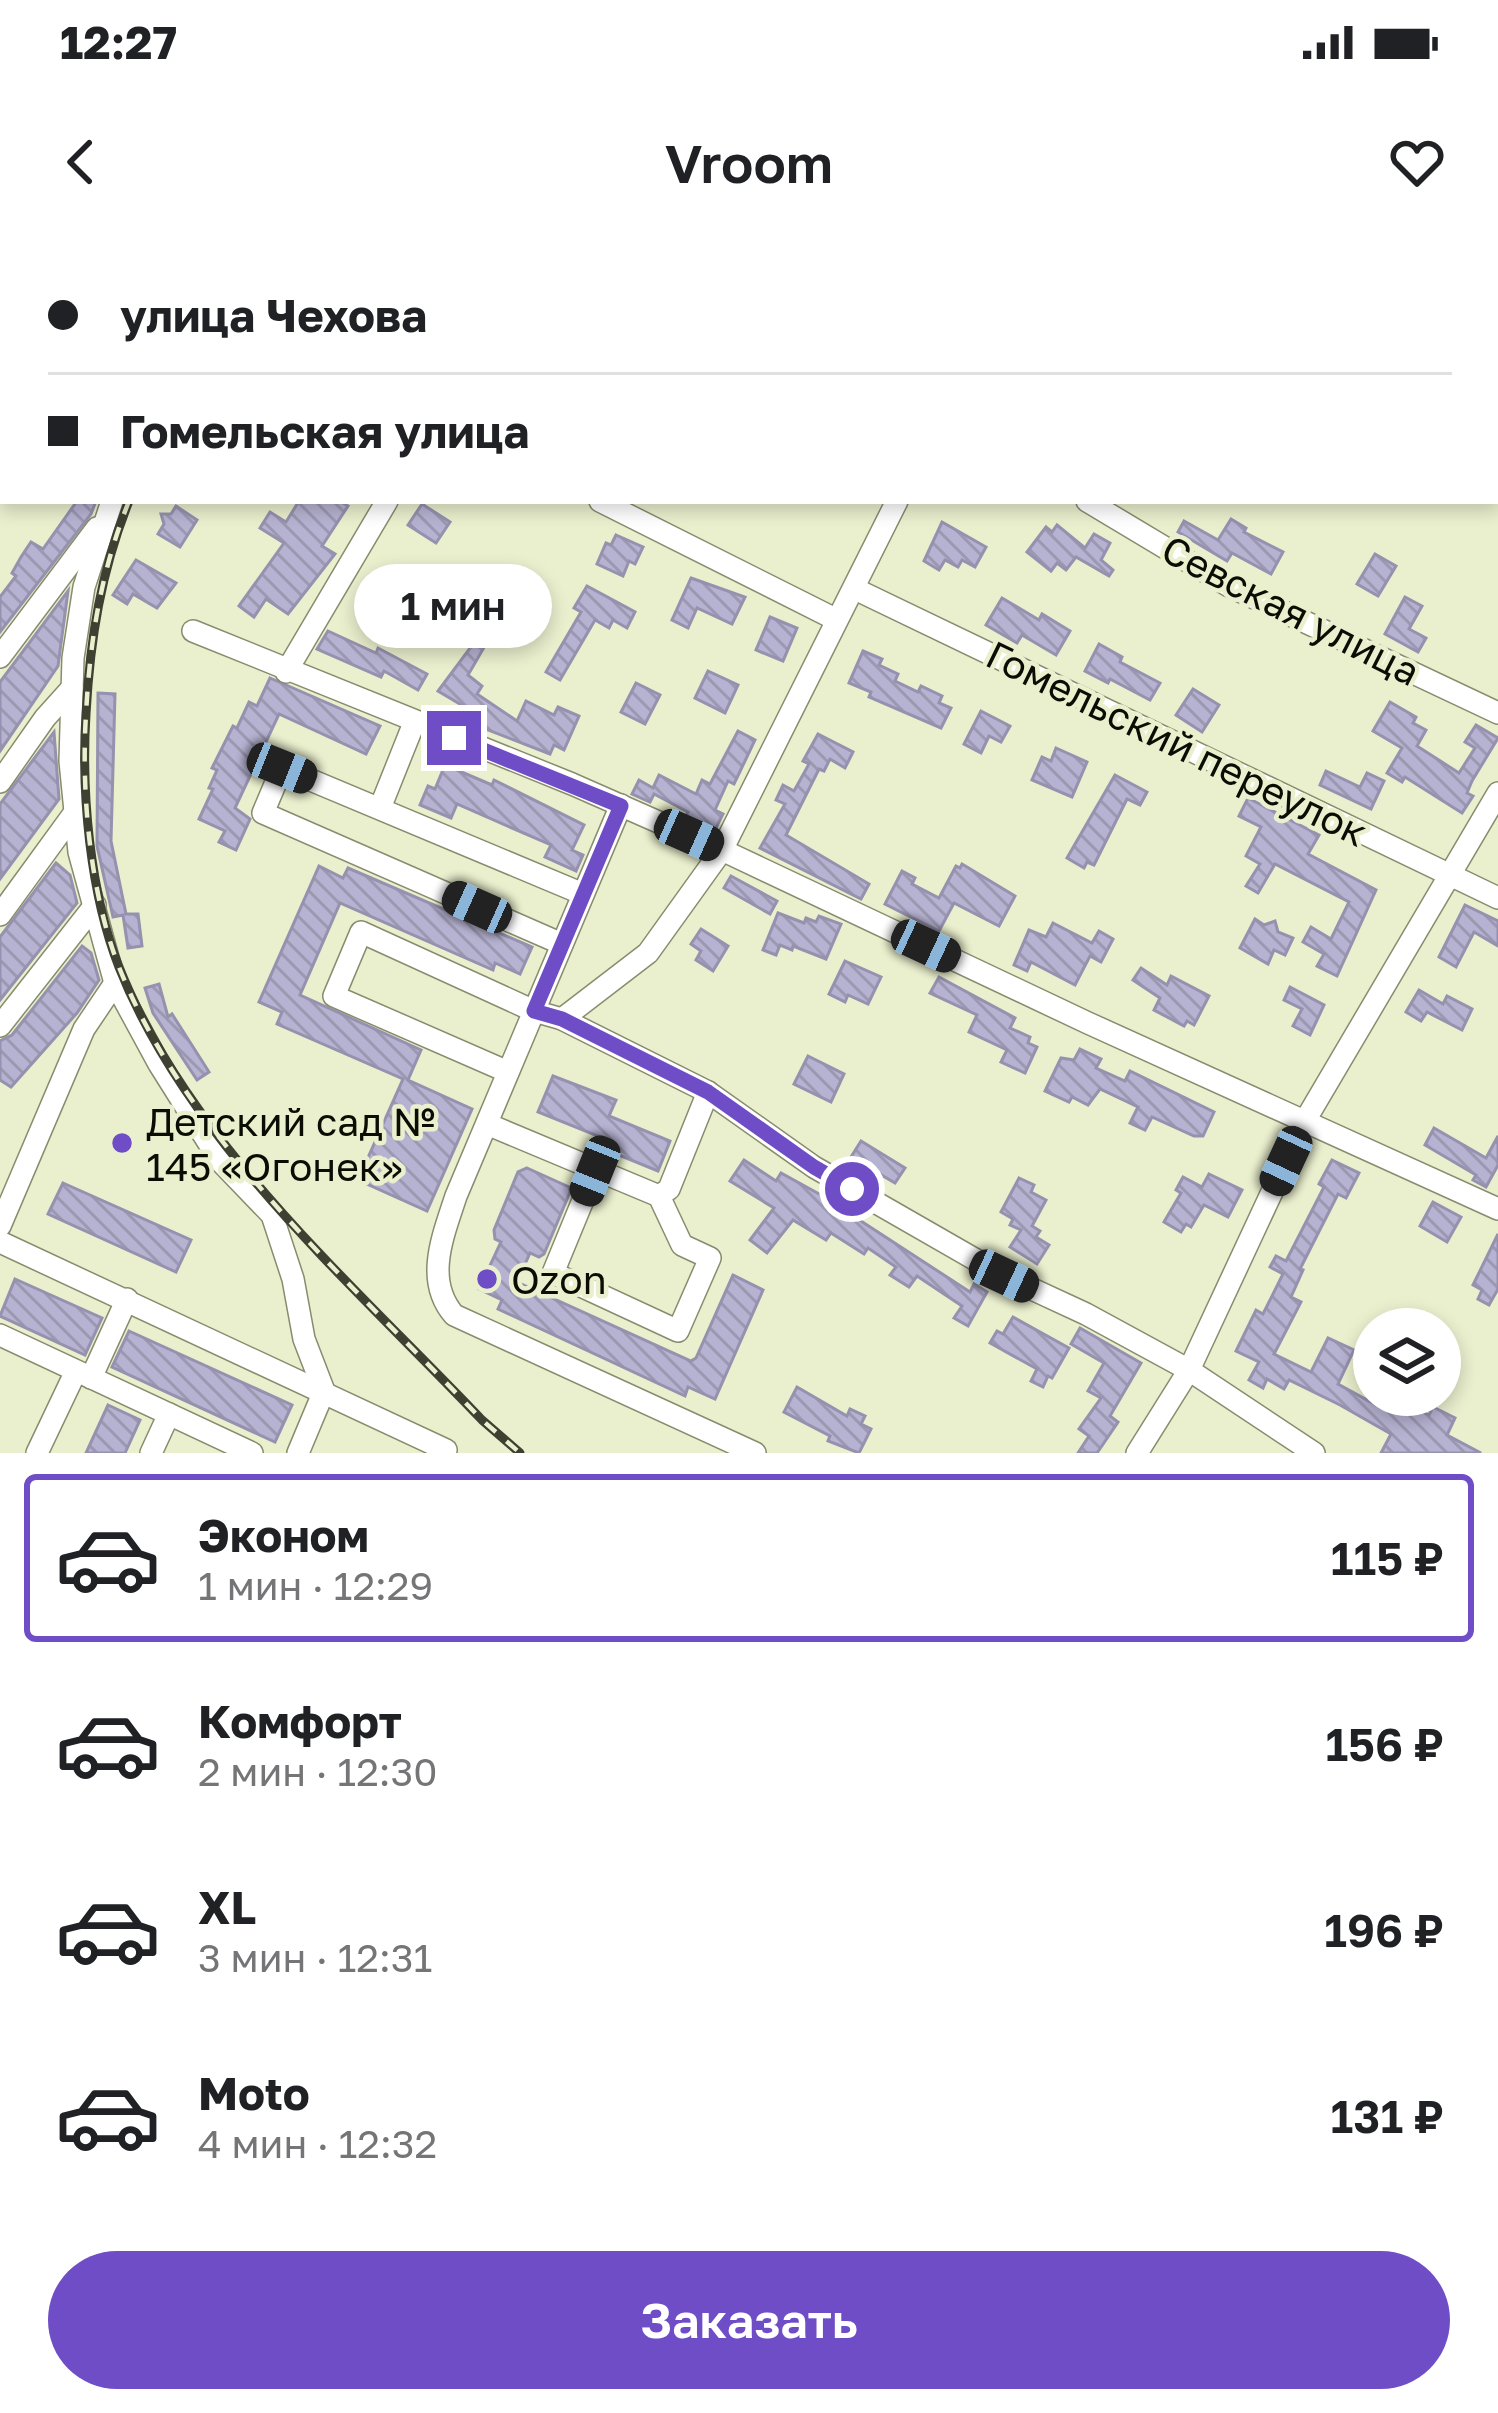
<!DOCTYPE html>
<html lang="ru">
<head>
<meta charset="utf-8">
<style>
	:root { --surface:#fff; --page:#f2f2f2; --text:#202124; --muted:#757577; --line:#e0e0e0; --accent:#6f4dc7 }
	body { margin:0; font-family:"Golos Text",sans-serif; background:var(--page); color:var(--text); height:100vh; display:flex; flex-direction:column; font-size:45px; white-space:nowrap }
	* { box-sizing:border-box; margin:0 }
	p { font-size:39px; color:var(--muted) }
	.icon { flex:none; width:66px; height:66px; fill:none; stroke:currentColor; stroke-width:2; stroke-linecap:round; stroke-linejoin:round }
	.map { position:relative; height:1213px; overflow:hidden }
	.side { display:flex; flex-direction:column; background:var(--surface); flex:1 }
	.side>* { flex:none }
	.hud { position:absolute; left:0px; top:0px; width:1500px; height:264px; box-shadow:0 6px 18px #0003; display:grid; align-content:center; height:264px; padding:0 48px; background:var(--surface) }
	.controls { position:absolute; left:1353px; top:1068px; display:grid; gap:24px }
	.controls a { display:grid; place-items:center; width:108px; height:108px; border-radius:50%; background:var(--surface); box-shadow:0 6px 18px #0003; font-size:60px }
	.end { position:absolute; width:54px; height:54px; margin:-27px; border:15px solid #6f4dc7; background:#fff; box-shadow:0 0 0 6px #fff }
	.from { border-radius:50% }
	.bubble { position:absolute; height:84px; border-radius:42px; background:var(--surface); box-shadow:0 6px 18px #0003; font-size:39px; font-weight:600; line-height:84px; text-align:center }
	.car { position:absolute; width:36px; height:72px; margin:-36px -18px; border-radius:15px; box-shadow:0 0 9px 3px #0007; background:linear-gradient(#222 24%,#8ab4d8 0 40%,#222 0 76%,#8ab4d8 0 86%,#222 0) }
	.hud b { display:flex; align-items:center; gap:42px; height:114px; font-size:45px }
	.hud b+b { border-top:3px solid var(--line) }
	.hud i { width:30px; height:30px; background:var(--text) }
	ul { padding:21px 0 0; list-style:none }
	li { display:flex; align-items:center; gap:36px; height:168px; margin:0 24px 18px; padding:0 24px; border:6px solid transparent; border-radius:12px }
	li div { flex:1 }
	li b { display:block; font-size:45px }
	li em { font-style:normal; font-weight:600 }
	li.on { border-color:var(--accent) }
	li>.icon { width:108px; height:108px; stroke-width:1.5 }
	.cta { display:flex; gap:24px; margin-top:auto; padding:24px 48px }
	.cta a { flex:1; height:138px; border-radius:72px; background:var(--accent); color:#fff; font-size:48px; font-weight:600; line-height:138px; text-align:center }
	.status { display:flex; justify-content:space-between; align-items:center; height:84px; padding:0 60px; background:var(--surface); direction:ltr }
	.status svg { height:33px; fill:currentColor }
	header { display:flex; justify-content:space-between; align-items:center; height:156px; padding:0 48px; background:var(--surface); font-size:54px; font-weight:600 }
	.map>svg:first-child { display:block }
	.building { fill:url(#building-back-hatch); stroke:#9591ae; stroke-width:3 }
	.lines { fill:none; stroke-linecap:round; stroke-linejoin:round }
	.minor-casing { stroke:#888c6e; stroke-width:24 }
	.path { stroke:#979b83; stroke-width:3; stroke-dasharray:6 9; stroke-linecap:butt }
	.minor { stroke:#fff; stroke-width:21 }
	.rail-casing { stroke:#3e4132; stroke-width:9 }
	.rail { stroke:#eaefce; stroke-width:4.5; stroke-dasharray:14; stroke-linecap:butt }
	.route { stroke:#6f4dc7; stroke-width:15 }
	.poi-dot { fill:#6f4dc7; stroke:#eaefce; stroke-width:4.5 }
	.labels { text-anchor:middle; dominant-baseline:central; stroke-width:9; stroke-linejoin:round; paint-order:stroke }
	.street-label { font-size:39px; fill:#0b0d04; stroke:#eaefce }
	.poi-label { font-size:39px; fill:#0b0d04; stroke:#eaefce; text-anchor:start }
</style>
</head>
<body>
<div class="status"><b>12:27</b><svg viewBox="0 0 49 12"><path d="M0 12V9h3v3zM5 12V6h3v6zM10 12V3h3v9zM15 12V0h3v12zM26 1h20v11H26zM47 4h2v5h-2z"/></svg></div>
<header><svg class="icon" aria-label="back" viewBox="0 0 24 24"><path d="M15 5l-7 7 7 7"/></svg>Vroom<svg class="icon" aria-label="heart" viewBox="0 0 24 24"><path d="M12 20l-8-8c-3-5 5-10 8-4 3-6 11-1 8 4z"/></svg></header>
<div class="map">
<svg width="1498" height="1213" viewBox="0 0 1498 1213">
	<defs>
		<pattern id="building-back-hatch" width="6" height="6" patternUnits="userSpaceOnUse" patternTransform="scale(3)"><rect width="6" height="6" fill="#b6b2d1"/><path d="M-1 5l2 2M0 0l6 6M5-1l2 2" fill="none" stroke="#9b98b2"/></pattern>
	</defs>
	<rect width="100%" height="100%" fill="#eaefce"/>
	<!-- building -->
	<g class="building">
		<path d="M77 261H96L91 274 0 392V357L16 336 12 333 21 317 31 302 43 309Z"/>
		<path d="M299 261H340L348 266 322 306 335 314 288 374 266 359 254 377 239 366 284 303 260 288 270 272 286 282Z"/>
		<path d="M422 264 450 282 436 303 408 285Z"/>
		<path d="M176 266 197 280 180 307 158 294 164 284 161 274H171Z"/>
		<path d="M1231 279 1246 288 1244 292 1283 312 1271 334 1232 313 1227 321 1178 292 1184 281 1218 300Z"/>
		<path d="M942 282 986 307 975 327 962 320 958 327 945 320 939 330 924 321Z"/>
		<path d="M1057 285 1085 308 1094 294 1110 303 1101 320 1113 330 1109 336 1076 317 1066 330 1057 323 1051 331 1027 312 1046 287 1052 292Z"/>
		<path d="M616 295 643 307 635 324 629 321 623 336 597 324 606 303 611 305Z"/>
		<path d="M1375 314 1396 326 1378 356 1357 344Z"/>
		<path d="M136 320 176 343 157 368 133 354 127 364 113 355Z"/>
		<path d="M691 338 745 357 732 384 697 368 688 388 672 380Z"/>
		<path d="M587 346 635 372 627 388 613 380 609 388 595 380 560 440 546 432 581 372 574 368Z"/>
		<path d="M68 351 58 426 0 511V442Z"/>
		<path d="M1405 357 1422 366 1409 389 1426 398 1418 412 1385 394Z"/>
		<path d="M1002 358 1039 380 1042 374 1070 391 1056 415 1022 395 1017 403 986 385Z"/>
		<path d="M770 377 797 388 783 421 756 410Z"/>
		<path d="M328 391 376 413 378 408 427 434 418 450 384 431 381 437 317 409Z"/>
		<path d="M482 392 490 397 468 435 482 446 477 454 517 481 526 461 554 475 558 467 579 476 564 510 554 505 550 514 488 490 476 483 480 476 438 451Z"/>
		<path d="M1099 404 1122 417 1120 422 1160 443 1150 460 1110 439 1108 443 1085 431Z"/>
		<path d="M863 411 882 419 879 425 898 434 895 441 918 452 921 446 942 456 939 463 951 468 941 488 869 457 871 452 849 443Z"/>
		<path d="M708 431 738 445 725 473 695 458Z"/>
		<path d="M270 438 380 486 366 514 279 474 235 568 250 579 236 610 219 602 225 591 199 579 213 549 209 548 217 530 212 528 233 486 237 488 249 462 257 466Z"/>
		<path d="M636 443 660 455 645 484 621 472Z"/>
		<path d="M1193 449 1219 465 1202 492 1176 475Z"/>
		<path d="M98 453 115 454 111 601 126 674H138L142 706 128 708 123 675 113 677 97 606Z"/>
		<path d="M1390 462 1416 477 1413 483 1426 490 1417 506 1459 533 1475 508 1465 502 1476 485 1498 498 1472 541 1467 553 1473 556 1462 573 1405 537 1402 542 1387 533 1402 508 1373 491Z"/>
		<path d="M981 471 1010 486 1001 502 989 496 981 513 964 504Z"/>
		<path d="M738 491 755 500 734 544 728 541 715 570 723 574 715 590 685 577 688 572 654 554 650 562 632 554 639 540 653 548 659 535 696 554 702 540 710 544Z"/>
		<path d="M54 492 59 559 0 639V564Z"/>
		<path d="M818 494 853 512 845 528 830 519 824 531 819 529 786 595 869 644 861 659 760 608 785 564 776 560 783 545 794 551 809 524 803 521Z"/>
		<path d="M1056 508 1087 522 1072 557 1032 540 1042 517 1051 521Z"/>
		<path d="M445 525 492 545 494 540 584 585 572 610 583 615 576 631 545 617 551 605 457 564 451 578 420 565 428 546 435 549Z"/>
		<path d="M1326 531 1360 547 1367 533 1384 541 1371 569 1320 545Z"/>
		<path d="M1115 535 1147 552 1140 565 1127 559 1094 625 1087 622 1084 628 1067 618Z"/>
		<path d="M1248 558 1319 595 1308 614 1376 650 1337 736 1317 726 1324 714 1303 702 1311 687 1331 699 1349 662 1275 624 1258 653 1246 646 1260 624 1246 616 1261 587 1239 576Z"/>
		<path d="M56 623 70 635 77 663 0 760V697Z"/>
		<path d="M962 624 1015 656 999 686 954 663 939 691 885 664 902 631 915 638 912 644 939 658 956 626 960 628Z"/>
		<path d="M319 626 343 638 348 628 532 707 520 734 495 723 493 730 340 663 300 755 421 810 408 840 472 869 427 971 358 940 403 839 277 784 282 772 259 762Z"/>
		<path d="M731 636 777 661 770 674 724 648Z"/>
		<path d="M1465 665 1498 681V706L1474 692 1456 727 1439 717Z"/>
		<path d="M778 673 804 683 806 678 816 682 819 676 841 684 826 719 793 706 792 710 780 705 776 715 763 710Z"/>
		<path d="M1255 679 1264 685 1275 681 1278 692 1293 698 1285 715 1274 710 1268 724 1240 708Z"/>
		<path d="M1053 683 1092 703 1099 691 1113 699 1101 722 1090 716 1075 745 1031 722 1027 731 1014 725 1029 690 1046 697Z"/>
		<path d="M701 689 728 706 713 731 696 720 701 711 691 704Z"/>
		<path d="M82 706 91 713 99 740 77 773 11 847 0 840V801L12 795Z"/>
		<path d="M845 721 881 737 868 764 848 755 845 762 829 754Z"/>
		<path d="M1141 728 1167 745 1171 736 1209 756 1194 785 1187 781 1184 786 1154 770 1160 758 1133 740Z"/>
		<path d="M939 737 1015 778 1010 788 1030 797 1028 803 1037 807 1025 833 1001 822 1007 810 969 792 977 775 930 753Z"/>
		<path d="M159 744 168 777 172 774 209 832 197 840 153 773 145 748Z"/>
		<path d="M1290 747 1324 765 1310 795 1293 786 1302 769 1284 760Z"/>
		<path d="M1419 750 1443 764 1447 756 1472 769 1462 790 1427 772 1421 781 1406 772Z"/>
		<path d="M1080 809 1101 819 1096 828 1125 841 1130 831 1214 872 1203 896H1194L1152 877 1145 890 1130 883 1138 867 1100 849 1088 865 1072 857 1069 862 1045 851 1061 818 1074 820Z"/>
		<path d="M808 816 844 834 831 862 794 844Z"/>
		<path d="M553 836 616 860 609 876 670 901 658 931 594 905 598 896 538 872Z"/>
		<path d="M1434 888 1486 918 1498 896V925L1486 947 1473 940 1476 935 1425 905Z"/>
		<path d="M861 901 905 928 895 943 851 917Z"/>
		<path d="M744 920 776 941 781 933 821 955 970 1052 974 1044 987 1052 968 1086 954 1078 962 1066 917 1036 909 1047 890 1035 896 1027 868 1008 864 1014 831 993 826 1000 793 980 767 1013 750 1000 774 968 730 941Z"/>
		<path d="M1332 920 1359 933 1346 958 1338 954 1300 1029 1303 1030 1291 1057 1301 1062 1274 1114 1311 1132 1328 1098 1354 1110 1338 1144 1380 1167 1384 1161 1410 1174 1413 1167 1429 1175 1433 1167 1455 1178 1447 1195 1481 1213H1381L1391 1194 1340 1165 1289 1140 1284 1149 1267 1139 1263 1148 1249 1140 1259 1122 1236 1111 1256 1070 1263 1074 1283 1034 1270 1027 1276 1016 1286 1021 1324 947 1319 944Z"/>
		<path d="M527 928 569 947 570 952 544 1014 539 1017 530 1013 517 1042 691 1121 696 1118 733 1035 763 1050 715 1159 688 1147 685 1156 498 1069 502 1060 479 1049 501 1002 495 999 494 990 518 932Z"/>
		<path d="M1209 934 1242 950 1228 977 1204 965 1191 987 1186 984 1181 992 1164 982 1181 953 1176 950 1183 937 1202 947Z"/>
		<path d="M1019 938 1034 945 1031 952 1046 960 1032 986 1040 991 1036 997 1049 1005 1037 1024 1010 1007 1021 990 1010 985 1013 979 1001 972Z"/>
		<path d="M63 943 191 1000 176 1032 48 974Z"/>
		<path d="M1433 962 1461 977 1447 1002 1420 986Z"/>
		<path d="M1498 994V1049L1489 1065 1478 1059 1482 1050 1473 1045Z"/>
		<path d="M15 1039 102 1078 85 1115 0 1076Z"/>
		<path d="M1013 1077 1069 1108 1052 1138 1048 1136 1043 1147 1031 1141 1037 1129 990 1103 997 1091 1003 1094Z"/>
		<path d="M1080 1088 1141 1123 1110 1176 1118 1182 1097 1213H1078L1089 1196 1079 1189 1101 1158 1088 1151 1104 1123 1071 1104Z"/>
		<path d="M129 1091 292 1165 275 1202 112 1127Z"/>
		<path d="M797 1147 847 1176 850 1169 865 1176 861 1184 871 1189 859 1213 828 1201 830 1196 784 1172Z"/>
		<path d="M108 1165 140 1180 125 1213H86Z"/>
	</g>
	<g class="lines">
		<defs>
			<g id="minor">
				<path d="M523 0 529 3"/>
				<path d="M919 0 934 3"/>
				<path d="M1188 0 1202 3"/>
				<path d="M285 3 287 0"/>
				<path d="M482 3 483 0"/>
				<path d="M1148 3V0"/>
				<path d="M1423 3V0"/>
				<path d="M1497 174H1498"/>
				<path d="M112 261 84 347 73 418 70 521 79 612 115 743 159 824 220 921 272 975 293 1039 304 1099 324 1151 298 1213"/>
				<path d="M600 261 835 379"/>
				<path d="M1087 261 1229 346 1498 473"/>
				<path d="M855 349 1498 658"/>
				<path d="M193 391 572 544 722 610 1088 783 1498 969"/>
				<path d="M0 417 97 288"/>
				<path d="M286 432 387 261"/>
				<path d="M0 542 45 478 72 448"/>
				<path d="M621 565 456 956C443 996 424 1040 454 1075L755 1213"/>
				<path d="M380 568 414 483"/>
				<path d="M0 675 75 572"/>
				<path d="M562 704 263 573 282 528 583 654"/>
				<path d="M562 779 648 713 722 610 897 261"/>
				<path d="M0 786 95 665"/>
				<path d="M508 832 334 756 361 692 534 771 562 779 708 852 814 927 1004 1036 1086 1074 1189 1130 1314 1213"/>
				<path d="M487 884 659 956 682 1005 710 1018 678 1091 553 1033 595 931"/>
				<path d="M659 956 669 949 708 852"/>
				<path d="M0 986 84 789 115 743"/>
				<path d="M0 1002 446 1210 445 1213"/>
				<path d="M0 1095 252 1213"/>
				<path d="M91 1138 127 1059"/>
				<path d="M37 1213 76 1131"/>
				<path d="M151 1213 169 1174"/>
				<path d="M1137 1213 1189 1130 1306 879 1498 553"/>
			</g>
		</defs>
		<!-- minor casing -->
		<use href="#minor" class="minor-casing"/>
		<!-- path -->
		<g class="path">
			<path d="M702 0 716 3"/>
			<path d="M0 156 3 157"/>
		</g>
		<!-- minor -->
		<use href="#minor" class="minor"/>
		<defs>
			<g id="rail">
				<path d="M300 3 303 0"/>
				<path d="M129 261C101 331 90 399 86 474 81 553 90 653 119 727 188 902 354 1045 482 1180L520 1213"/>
			</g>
		</defs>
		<!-- rail casing -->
		<use href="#rail" class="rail-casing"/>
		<!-- rail -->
		<use href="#rail" class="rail"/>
	</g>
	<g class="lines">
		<!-- route -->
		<path class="route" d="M454 498 621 566 534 771 562 779 708 852 814 927 852 949"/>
	</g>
	<!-- markers -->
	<g class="poi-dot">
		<circle cx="122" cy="903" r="12"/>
		<circle cx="487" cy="1039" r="12"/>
	</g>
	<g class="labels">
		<!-- street labels -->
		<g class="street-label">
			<text transform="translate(1291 370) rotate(27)">Севская улица</text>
			<text transform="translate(1177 503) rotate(26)">Гомельский переулок</text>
		</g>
		<!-- poi labels -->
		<g class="poi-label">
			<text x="146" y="881">Детский сад №<tspan x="146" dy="45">145 «Огонек»</tspan></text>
			<text x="511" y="1039">Ozon</text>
		</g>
	</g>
</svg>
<div class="controls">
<a><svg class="icon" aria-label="layers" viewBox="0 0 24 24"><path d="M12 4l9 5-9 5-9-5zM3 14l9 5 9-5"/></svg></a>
</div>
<i class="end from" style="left:852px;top:949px"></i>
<i class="end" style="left:454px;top:498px"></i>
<div class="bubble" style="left:354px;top:324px;width:198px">1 мин</div>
<i class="car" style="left:282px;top:528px;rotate:112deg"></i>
<i class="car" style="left:689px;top:595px;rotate:114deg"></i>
<i class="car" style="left:477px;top:667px;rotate:294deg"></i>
<i class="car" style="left:926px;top:706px;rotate:115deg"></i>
<i class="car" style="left:1286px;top:921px;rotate:205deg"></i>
<i class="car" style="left:595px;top:931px;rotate:202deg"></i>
<i class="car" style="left:1004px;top:1036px;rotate:115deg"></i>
<div class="hud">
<b><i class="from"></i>улица Чехова</b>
<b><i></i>Гомельская улица</b>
</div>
</div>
<section class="side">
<ul>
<li class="on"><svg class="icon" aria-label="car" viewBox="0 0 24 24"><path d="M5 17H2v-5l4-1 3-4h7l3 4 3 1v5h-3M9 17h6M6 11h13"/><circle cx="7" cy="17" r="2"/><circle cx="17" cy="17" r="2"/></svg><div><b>Эконом</b><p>1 мин · 12:29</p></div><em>115 ₽</em></li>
<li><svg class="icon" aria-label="car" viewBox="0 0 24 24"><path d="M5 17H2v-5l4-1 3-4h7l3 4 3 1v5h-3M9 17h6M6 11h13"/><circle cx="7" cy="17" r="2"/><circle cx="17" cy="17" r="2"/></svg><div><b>Комфорт</b><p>2 мин · 12:30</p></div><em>156 ₽</em></li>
<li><svg class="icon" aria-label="car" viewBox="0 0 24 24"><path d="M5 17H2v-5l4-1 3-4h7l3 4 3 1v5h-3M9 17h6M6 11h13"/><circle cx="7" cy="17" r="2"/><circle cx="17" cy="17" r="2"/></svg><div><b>XL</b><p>3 мин · 12:31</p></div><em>196 ₽</em></li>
<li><svg class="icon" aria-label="car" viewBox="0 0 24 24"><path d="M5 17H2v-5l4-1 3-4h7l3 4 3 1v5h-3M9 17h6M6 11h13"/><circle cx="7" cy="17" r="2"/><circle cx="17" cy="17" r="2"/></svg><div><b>Moto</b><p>4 мин · 12:32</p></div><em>131 ₽</em></li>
</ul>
<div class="cta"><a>Заказать</a></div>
</section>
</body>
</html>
